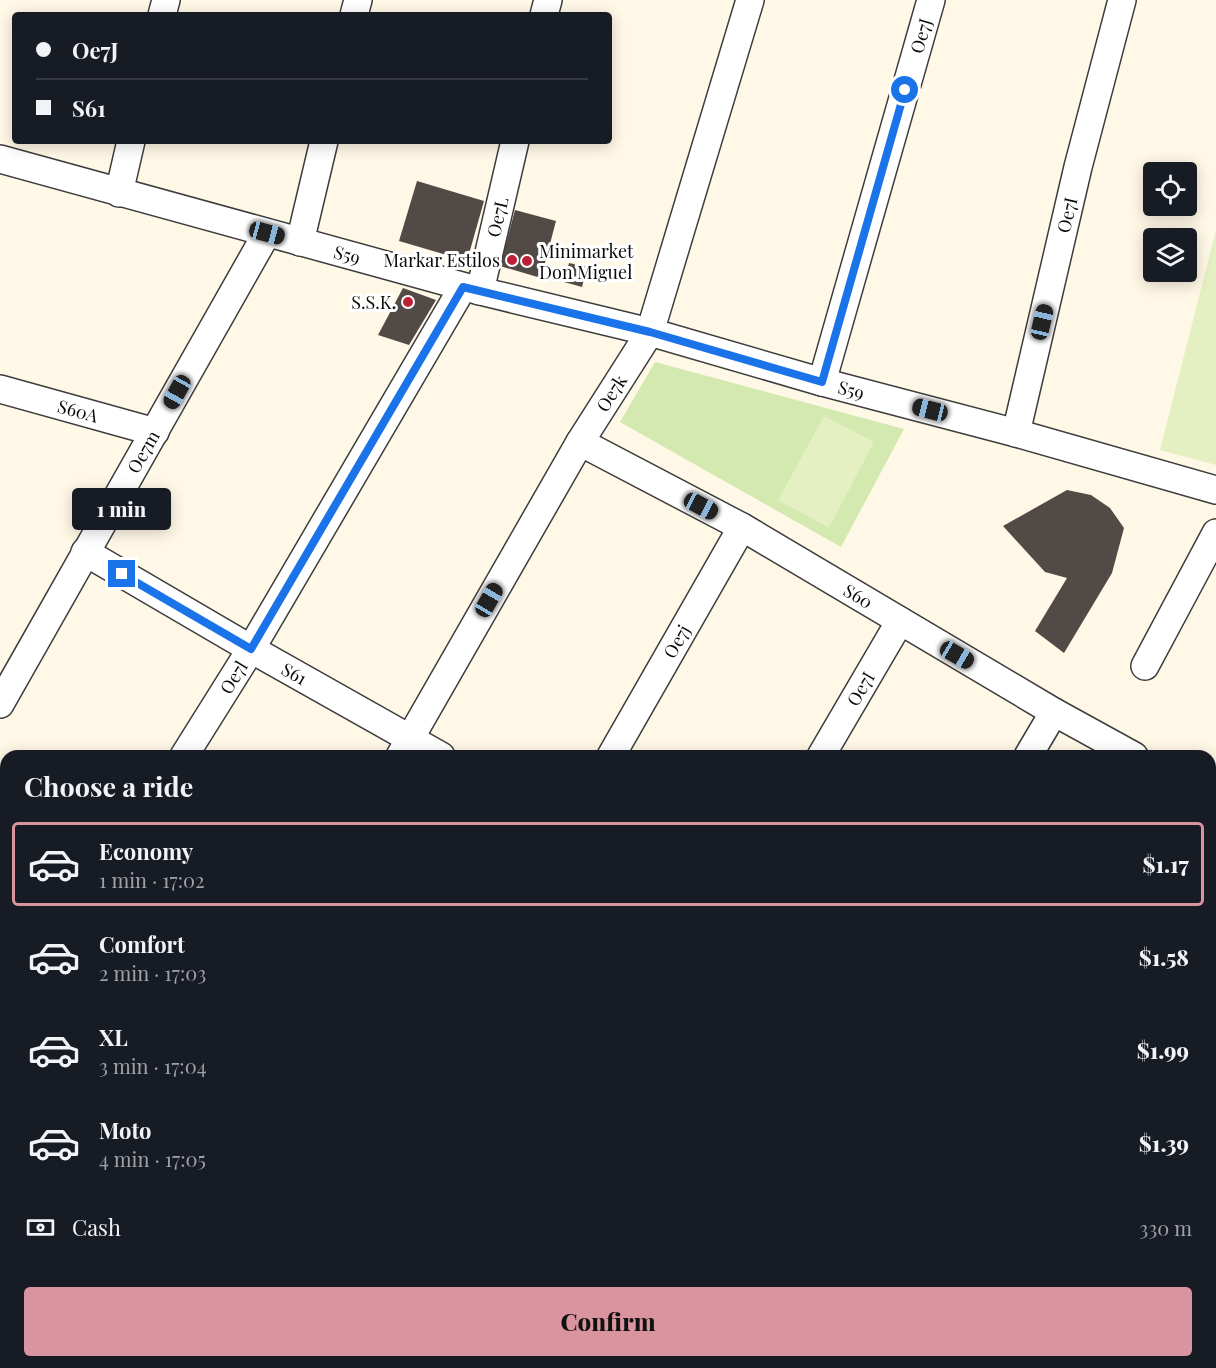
<!DOCTYPE html>
<html lang="en">
<head>
<meta charset="utf-8">
<style>
	:root { --surface:#171b24; --page:#242831; --text:#f1f3f6; --muted:#9ea1a6; --line:#363941; --accent:#d9949f }
	body { margin:0; font-family:"Playfair Display",serif; background:var(--page); color:var(--text); height:100vh; display:flex; flex-direction:column; font-size:22px; white-space:nowrap }
	* { box-sizing:border-box; margin:0 }
	p { font-size:20px; color:var(--muted) }
	.icon { flex:none; width:33px; height:33px; fill:none; stroke:currentColor; stroke-width:2; stroke-linecap:round; stroke-linejoin:round }
	.map { position:relative; flex:1; overflow:hidden }
	.drawer { position:absolute; left:0px; top:750px; width:1216px; height:618px; display:flex; flex-direction:column; background:var(--surface); border-radius:18px 18px 0 0; box-shadow:0 3px 15px #0003 }
	.drawer>* { flex:none }
	.hud { position:absolute; left:12px; top:12px; width:600px; height:132px; border-radius:6px; box-shadow:0 3px 15px #0003; display:grid; align-content:center; height:132px; padding:0 24px; background:var(--surface) }
	.controls { position:absolute; left:1143px; top:162px; display:grid; gap:12px }
	.controls a { display:grid; place-items:center; width:54px; height:54px; border-radius:6px; background:var(--surface); box-shadow:0 3px 15px #0003; font-size:30px }
	.end { position:absolute; width:27px; height:27px; margin:-14px; border:8px solid #1a73e8; background:#fff; box-shadow:0 0 0 3px #fff }
	.from { border-radius:50% }
	.bubble { position:absolute; height:42px; border-radius:6px; background:var(--surface); box-shadow:0 3px 15px #0003; font-size:20px; font-weight:800; line-height:42px; text-align:center }
	.car { position:absolute; width:18px; height:36px; margin:-18px -9px; border-radius:8px; box-shadow:0 0 4px 2px #0007; background:linear-gradient(#222 24%,#8ab4d8 0 40%,#222 0 76%,#8ab4d8 0 86%,#222 0) }
	.hud b { display:flex; align-items:center; gap:21px; height:57px; font-size:22px }
	.hud b+b { border-top:2px solid var(--line) }
	.hud i { width:15px; height:15px; background:var(--text) }
	ul { padding:0; list-style:none }
	li { display:flex; align-items:center; gap:18px; height:84px; margin:0 12px 9px; padding:0 12px; border:3px solid transparent; border-radius:6px }
	li div { flex:1 }
	li b { display:block; font-size:22px }
	li em { font-style:normal; font-weight:800 }
	li.current { border-color:var(--accent) }
	li>.icon { width:54px; height:54px; stroke-width:1.5 }
	h2 { padding:0 24px; font-size:27px; line-height:72px }
	.pay { display:flex; align-items:center; gap:15px; height:66px; padding:0 24px; font-size:22px }
	.pay p { margin-inline-start:auto }
	.primary-button { display:flex; gap:12px; margin-top:auto; padding:12px 24px }
	.primary-button a { flex:1; height:69px; border-radius:6px; background:var(--accent); color:#111; font-size:24px; font-weight:800; line-height:69px; text-align:center }
	.map>svg:first-child { display:block }
	.green { fill:#d3e9b0 }
	.pitch { fill:#e4f0c2 }
	.building { fill:#524a46 }
	.lines { fill:none; stroke-linecap:round; stroke-linejoin:round }
	.minor-casing { stroke:#3d3d3d; stroke-width:30 }
	.minor { stroke:#fff; stroke-width:27 }
	.route { stroke:#1a73e8; stroke-width:8 }
	.poi-dot { fill:#bc2035; stroke:#fff; stroke-width:2 }
	.labels { text-anchor:middle; dominant-baseline:central; stroke-width:6; stroke-linejoin:round; paint-order:stroke }
	.street-label { font-size:18px; fill:#0a0a0a; stroke:#fff }
	.poi-label { font-size:18px; fill:#0a0a0a; stroke:#fff; text-anchor:end }
</style>
</head>
<body>
<div class="map">
<svg width="1216" height="1368" viewBox="0 0 1216 1368">
	<rect width="100%" height="100%" fill="#fff8e6"/>
	<!-- green -->
	<path class="green" d="M655 362 904 429 841 547 620 422Z"/>
	<!-- pitch -->
	<g class="pitch">
		<path d="M1216 230V465L1160 450Z"/>
		<path d="M824 416 874 442 829 528 778 500Z"/>
	</g>
	<!-- building -->
	<g class="building">
		<path d="M417 181 484 201 467 261 399 241Z"/>
		<path d="M515 210 556 221 541 278 500 266Z"/>
		<path d="M569 263 587 267 582 287 564 282Z"/>
		<path d="M403 288 436 300 409 345 378 335Z"/>
		<path d="M1067 490 1091 495 1110 508 1124 528 1112 573 1064 653 1035 631 1067 578 1045 572 1003 526Z"/>
	</g>
	<g class="lines">
		<defs>
			<g id="minor">
				<path d="M162 15 166 0"/>
				<path d="M354 15 358 0"/>
				<path d="M544 15 548 0"/>
				<path id="s1" d="M0 159 480 291 650 332 822 382 1016 433 1216 490"/>
				<path d="M119 193 131 141"/>
				<path d="M300 242 324 141"/>
				<path id="s2" d="M480 291 515 141"/>
				<path id="s3" d="M822 382 931 0"/>
				<path id="s4" d="M0 389 155 432"/>
				<path id="s5" d="M1016 433 1078 167 1122 0"/>
				<path id="s6" d="M580 442 742 527 1054 712 1134 756"/>
				<path id="s7" d="M85 552 251 649 441 756"/>
				<path d="M1145 666 1216 533"/>
				<path id="s8" d="M0 704 267 233"/>
				<path id="s9" d="M184 756 251 649 463 287"/>
				<path id="s10" d="M400 756 580 442 650 332 750 0"/>
				<path id="s11" d="M611 756 742 527"/>
				<path id="s12" d="M821 756 900 621"/>
				<path d="M1028 756 1054 712"/>
				<path d="M0 796 6 799"/>
				<path d="M1210 798 1216 802"/>
				<path d="M0 1068 6 1057"/>
				<path d="M1210 1156 1216 1147"/>
				<path d="M1210 1213 1216 1216"/>
				<path d="M881 1362 888 1368"/>
				<path d="M40 1368 43 1362"/>
				<path d="M254 1368 257 1362"/>
				<path d="M463 1368 466 1362"/>
				<path d="M676 1368 679 1362"/>
				<path d="M1093 1368 1096 1362"/>
			</g>
		</defs>
		<!-- minor casing -->
		<use href="#minor" class="minor-casing"/>
		<!-- minor -->
		<use href="#minor" class="minor"/>
	</g>
	<g class="lines">
		<!-- route -->
		<path class="route" d="M122 574 251 649 463 287 650 332 822 382 905 90"/>
	</g>
	<!-- markers -->
	<g class="poi-dot">
		<circle cx="512" cy="260" r="6"/>
		<circle cx="527" cy="261" r="6"/>
		<circle cx="408" cy="302" r="6"/>
	</g>
	<g class="labels">
		<!-- street labels -->
		<g class="street-label">
			<text stroke="none"><textPath href="#s3" startOffset="360">Oe7J</textPath></text>
			<text stroke="none"><textPath href="#s2" startOffset="76">Oe7L</textPath></text>
			<text stroke="none"><textPath href="#s5" startOffset="224">Oe7I</textPath></text>
			<text stroke="none"><textPath href="#s1" startOffset="360">S59</textPath></text>
			<text stroke="none"><textPath href="#s1" startOffset="882">S59</textPath></text>
			<text stroke="none"><textPath href="#s10" startOffset="420">Oe7k</textPath></text>
			<text stroke="none"><textPath href="#s4" startOffset="81">S60A</textPath></text>
			<text stroke="none"><textPath href="#s8" startOffset="290">Oe7m</textPath></text>
			<text stroke="none"><textPath href="#s6" startOffset="318">S60</textPath></text>
			<text stroke="none"><textPath href="#s11" startOffset="132">Oe7j</textPath></text>
			<text stroke="none"><textPath href="#s7" startOffset="242">S61</textPath></text>
			<text stroke="none"><textPath href="#s9" startOffset="93">Oe7l</textPath></text>
			<text stroke="none"><textPath href="#s12" startOffset="78">Oe7I</textPath></text>
		</g>
		<!-- poi labels -->
		<g class="poi-label">
			<text x="539" y="251" text-anchor="start">Minimarket<tspan x="539" dy="21">Don Miguel</tspan></text>
			<text x="500" y="260">Markar Estilos</text>
			<text x="396" y="302">S.S.K.</text>
		</g>
	</g>
</svg>
<div class="controls">
<a><svg class="icon" aria-label="locate" viewBox="0 0 24 24"><circle cx="12" cy="12" r="6"/><path d="M12 2v4M12 18v4M2 12h4M18 12h4"/></svg></a>
<a><svg class="icon" aria-label="layers" viewBox="0 0 24 24"><path d="M12 4l9 5-9 5-9-5zM3 14l9 5 9-5"/></svg></a>
</div>
<i class="end from" style="left:905px;top:90px"></i>
<i class="end" style="left:122px;top:574px"></i>
<div class="bubble" style="left:72px;top:488px;width:99px">1 min</div>
<i class="car" style="left:267px;top:233px;rotate:105deg"></i>
<i class="car" style="left:1042px;top:322px;rotate:13deg"></i>
<i class="car" style="left:177px;top:392px;rotate:209deg"></i>
<i class="car" style="left:930px;top:410px;rotate:284deg"></i>
<i class="car" style="left:701px;top:506px;rotate:118deg"></i>
<i class="car" style="left:489px;top:600px;rotate:30deg"></i>
<i class="car" style="left:957px;top:655px;rotate:120deg"></i>
<div class="hud">
<b><i class="from"></i>Oe7J</b>
<b><i></i>S61</b>
</div>
<section class="drawer">
<h2>Choose a ride</h2>
<ul>
<li class="current"><svg class="icon" aria-label="car" viewBox="0 0 24 24"><path d="M5 17H2v-5l4-1 3-4h7l3 4 3 1v5h-3M9 17h6M6 11h13"/><circle cx="7" cy="17" r="2"/><circle cx="17" cy="17" r="2"/></svg><div><b>Economy</b><p>1 min · 17:02</p></div><em>$1.17</em></li>
<li><svg class="icon" aria-label="car" viewBox="0 0 24 24"><path d="M5 17H2v-5l4-1 3-4h7l3 4 3 1v5h-3M9 17h6M6 11h13"/><circle cx="7" cy="17" r="2"/><circle cx="17" cy="17" r="2"/></svg><div><b>Comfort</b><p>2 min · 17:03</p></div><em>$1.58</em></li>
<li><svg class="icon" aria-label="car" viewBox="0 0 24 24"><path d="M5 17H2v-5l4-1 3-4h7l3 4 3 1v5h-3M9 17h6M6 11h13"/><circle cx="7" cy="17" r="2"/><circle cx="17" cy="17" r="2"/></svg><div><b>XL</b><p>3 min · 17:04</p></div><em>$1.99</em></li>
<li><svg class="icon" aria-label="car" viewBox="0 0 24 24"><path d="M5 17H2v-5l4-1 3-4h7l3 4 3 1v5h-3M9 17h6M6 11h13"/><circle cx="7" cy="17" r="2"/><circle cx="17" cy="17" r="2"/></svg><div><b>Moto</b><p>4 min · 17:05</p></div><em>$1.39</em></li>
</ul>
<div class="pay"><svg class="icon" aria-label="cash" viewBox="0 0 24 24"><path d="M3 7h18v10H3z"/><circle cx="12" cy="12" r="2"/></svg>Cash<p>330 m</p></div>
<div class="primary-button"><a>Confirm</a></div>
</section>
</div>
</body>
</html>
